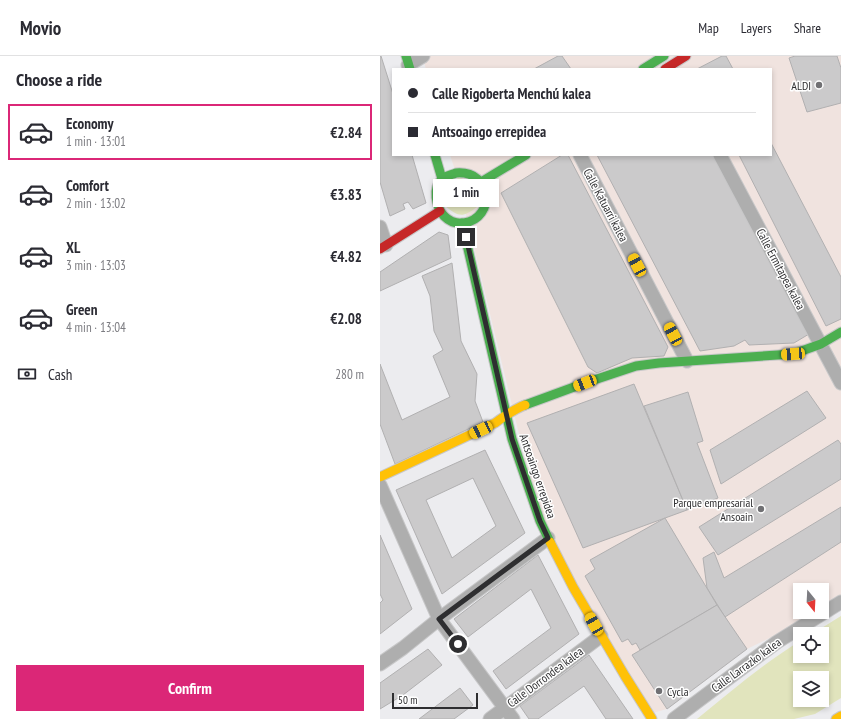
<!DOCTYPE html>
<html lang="en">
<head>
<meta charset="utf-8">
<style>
	:root { --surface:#fff; --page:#f7f7f7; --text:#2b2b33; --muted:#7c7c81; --line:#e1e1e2; --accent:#db2777 }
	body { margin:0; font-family:"PT Sans Narrow",sans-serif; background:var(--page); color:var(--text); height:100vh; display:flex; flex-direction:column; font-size:15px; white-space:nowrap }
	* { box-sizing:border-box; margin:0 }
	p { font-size:13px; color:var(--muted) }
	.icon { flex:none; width:22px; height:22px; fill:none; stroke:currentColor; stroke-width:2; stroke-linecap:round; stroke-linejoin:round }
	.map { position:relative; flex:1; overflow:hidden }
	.sheet { display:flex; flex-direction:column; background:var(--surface); width:380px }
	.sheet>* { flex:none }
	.hud { position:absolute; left:12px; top:12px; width:380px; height:88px; border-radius:0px; box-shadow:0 2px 6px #0003; display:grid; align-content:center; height:88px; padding:0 16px; background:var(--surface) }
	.needle { width:26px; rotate:162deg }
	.buttons { position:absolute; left:413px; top:527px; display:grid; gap:8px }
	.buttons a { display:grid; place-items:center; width:36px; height:36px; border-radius:0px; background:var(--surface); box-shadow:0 2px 6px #0003; font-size:20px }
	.scale { position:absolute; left:12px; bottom:10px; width:86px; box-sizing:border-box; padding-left:4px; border:2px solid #2e2e30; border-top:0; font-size:11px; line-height:14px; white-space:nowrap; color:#2e2e30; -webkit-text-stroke:3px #fff; paint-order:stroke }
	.end { position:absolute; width:18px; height:18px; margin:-9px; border:5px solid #2e2e30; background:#fff; box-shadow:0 0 0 2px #fff }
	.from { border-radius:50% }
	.bubble { position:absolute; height:28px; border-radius:0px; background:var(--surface); box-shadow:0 2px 6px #0003; font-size:13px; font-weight:600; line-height:28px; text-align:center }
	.car { position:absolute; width:12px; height:24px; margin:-12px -6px; border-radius:5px; box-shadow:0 0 3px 1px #0007; background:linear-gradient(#f5c518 24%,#345 0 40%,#f5c518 0 76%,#345 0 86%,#f5c518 0) }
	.hud b { display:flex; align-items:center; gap:14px; height:38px; font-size:15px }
	.hud b+b { border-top:1px solid var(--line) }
	.hud i { width:10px; height:10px; background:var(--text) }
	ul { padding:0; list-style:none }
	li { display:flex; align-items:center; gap:12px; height:56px; margin:0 8px 6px; padding:0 8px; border:2px solid transparent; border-radius:0px }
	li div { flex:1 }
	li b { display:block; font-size:15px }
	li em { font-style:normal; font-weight:600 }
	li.current { border-color:var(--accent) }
	li>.icon { width:36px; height:36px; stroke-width:1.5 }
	h2 { padding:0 16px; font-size:18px; line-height:48px }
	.pay { display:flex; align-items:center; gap:10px; height:44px; padding:0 16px; font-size:15px }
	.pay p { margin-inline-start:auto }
	.cta { display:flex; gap:8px; margin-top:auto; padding:8px 16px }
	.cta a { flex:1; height:46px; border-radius:0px; background:var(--accent); color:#fff; font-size:16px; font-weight:600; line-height:46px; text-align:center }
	header { display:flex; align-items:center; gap:24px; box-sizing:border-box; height:56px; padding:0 20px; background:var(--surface); border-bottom:1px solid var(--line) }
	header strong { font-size:19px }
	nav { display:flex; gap:22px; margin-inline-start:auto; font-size:14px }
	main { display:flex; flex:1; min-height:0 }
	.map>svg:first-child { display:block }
	.industrial { fill:#f0e3df; fill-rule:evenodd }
	.green { fill:#e1e4bd; fill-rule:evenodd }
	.building { fill:#cbcacb; stroke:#b1b0b1; fill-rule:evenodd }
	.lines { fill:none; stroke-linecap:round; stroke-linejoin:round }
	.street-casing { stroke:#c7c7c8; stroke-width:15 }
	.fast-casing { stroke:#c7c7c8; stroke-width:11 }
	.slow-casing { stroke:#c7c7c8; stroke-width:11 }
	.jam-casing { stroke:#c7c7c8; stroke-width:11 }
	.street { stroke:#aeaeae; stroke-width:13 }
	.fast { stroke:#4caf50; stroke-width:9 }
	.slow { stroke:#ffc107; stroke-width:9 }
	.jam { stroke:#c62828; stroke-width:9 }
	.route { stroke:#2e2e30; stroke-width:5 }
	.poi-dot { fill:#707073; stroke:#fff; stroke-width:1.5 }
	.labels { text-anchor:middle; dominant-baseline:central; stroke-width:3; stroke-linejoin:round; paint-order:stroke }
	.poi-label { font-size:12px; fill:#2e2e30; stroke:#fff; text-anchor:end }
	.street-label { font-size:12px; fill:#2e2e30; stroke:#fff }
</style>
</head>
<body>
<header>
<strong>Movio</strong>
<nav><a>Map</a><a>Layers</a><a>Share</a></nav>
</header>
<main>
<section class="sheet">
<h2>Choose a ride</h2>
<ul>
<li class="current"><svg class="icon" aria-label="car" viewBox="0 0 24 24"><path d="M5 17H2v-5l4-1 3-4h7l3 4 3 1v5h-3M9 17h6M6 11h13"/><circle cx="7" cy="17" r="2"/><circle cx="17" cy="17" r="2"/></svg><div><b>Economy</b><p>1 min · 13:01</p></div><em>€2.84</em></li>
<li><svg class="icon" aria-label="car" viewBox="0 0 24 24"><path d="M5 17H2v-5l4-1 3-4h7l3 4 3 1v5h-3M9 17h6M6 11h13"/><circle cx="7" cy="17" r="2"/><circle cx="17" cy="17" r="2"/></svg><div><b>Comfort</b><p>2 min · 13:02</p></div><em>€3.83</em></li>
<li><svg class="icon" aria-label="car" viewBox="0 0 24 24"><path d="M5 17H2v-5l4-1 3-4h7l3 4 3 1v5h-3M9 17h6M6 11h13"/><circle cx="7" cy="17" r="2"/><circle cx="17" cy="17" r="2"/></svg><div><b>XL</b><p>3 min · 13:03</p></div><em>€4.82</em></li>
<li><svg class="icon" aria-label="car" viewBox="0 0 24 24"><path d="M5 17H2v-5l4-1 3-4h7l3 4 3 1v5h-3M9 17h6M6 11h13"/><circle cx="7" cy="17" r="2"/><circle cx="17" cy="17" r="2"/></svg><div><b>Green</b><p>4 min · 13:04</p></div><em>€2.08</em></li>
</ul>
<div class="pay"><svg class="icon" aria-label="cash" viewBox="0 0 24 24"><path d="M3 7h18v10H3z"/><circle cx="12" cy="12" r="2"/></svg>Cash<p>280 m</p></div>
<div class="cta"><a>Confirm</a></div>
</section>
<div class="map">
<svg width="461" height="663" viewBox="0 0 461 663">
	<rect width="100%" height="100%" fill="#ececef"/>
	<!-- industrial -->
	<path class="industrial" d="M42 0H461V547L367 593 287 653 269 658 160 465 76 117 70 99H391V13H46ZM420 534H442V556H420Z"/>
	<!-- green -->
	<g class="green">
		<path d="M80 121 99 134 97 151C82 162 79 161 65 150L64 131Z"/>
		<path d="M461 560V642L435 658 414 663H317C350 636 383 608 420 585V600H442V578H432ZM420 622H442V644H420Z"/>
	</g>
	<!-- building -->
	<g class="building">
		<path d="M0 0H1L13 38V99H32L46 147 33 153 28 146 23 148 25 153 10 160 0 126Z"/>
		<path d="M178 0H182L191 13H154Z"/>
		<path d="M342 0H346L353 13H317Z"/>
		<path d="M415 0H457L461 12V47L427 56 409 2Z"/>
		<path d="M391 87 461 221V263L446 270 359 99H391Z"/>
		<path d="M182 99H188L288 291 284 300 252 302 217 317 208 311 121 137Z"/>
		<path d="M217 99H333L429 278 414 287 369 289 365 284 354 290 320 295Z"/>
		<path d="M59 176 68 179 71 202 0 235V216Z"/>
		<path d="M72 207 81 285 97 318 95 345 103 366 15 408 0 368V308L22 364 70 341 53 300 63 294 54 275 50 240 42 220Z"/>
		<path d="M254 328 307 454 203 492 147 367Z"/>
		<path d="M427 335 446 362 341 428 330 394Z"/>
		<path d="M308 336 323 385 317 387 338 442 307 454 264 350Z"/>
		<path d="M458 384 461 388V423L338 499 319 471Z"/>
		<path d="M105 394 145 477 62 538 16 434ZM93 422 116 470 72 502 46 444Z"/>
		<path d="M461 451V486L345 561 327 532 323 502 334 496 344 522Z"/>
		<path d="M285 462 337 549 260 594 256 587 252 589 248 583 242 586 205 520 215 513 210 504Z"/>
		<path d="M0 479 32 553 0 578V547L3 544 0 538Z"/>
		<path d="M158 499 199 578 126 633 113 615 171 572 151 533 88 581 74 563Z"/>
		<path d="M337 549 367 593 287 653 252 599Z"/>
		<path d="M48 593 62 609 23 639 0 653V627Z"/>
		<path d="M209 599 253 663H226L204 630 158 663H149L140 650Z"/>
		<path d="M80 632 93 649 74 663H39Z"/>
	</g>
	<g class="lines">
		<defs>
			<g id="street">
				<path d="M28 9 43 0"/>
				<path d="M200 99 307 305"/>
				<path d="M340 99 461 327"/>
				<path d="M0 171 6 189"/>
				<path d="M0 429 59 563 133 663"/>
				<path d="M0 608 23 592 59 563 168 482"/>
				<path d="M110 663 221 580"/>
				<path d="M294 663 397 586 461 546"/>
			</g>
			<g id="fast">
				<path d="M26 0 30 13"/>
				<path d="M263 13 284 0"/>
				<path d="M55 99 62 123"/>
				<path d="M76 117C113 114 116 162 84 167 77 168 70 166 64 160 56 151 52 132 62 123 66 120 71 119 76 117Z"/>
				<path d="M101 126 146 99"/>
				<path d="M82 167 132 383 160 465 170 486"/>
				<path d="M145 349 205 327 256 310 279 307 413 298 441 288 461 276"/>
			</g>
			<g id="slow">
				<path d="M0 421 115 367C125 360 134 353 145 349"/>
				<path d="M170 486 193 531 245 620 272 663"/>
				<path d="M456 663 461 660"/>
			</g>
			<g id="jam">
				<path d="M285 13 306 0"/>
				<path d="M0 193 60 155"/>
			</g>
		</defs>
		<!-- street casing -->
		<use href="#street" class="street-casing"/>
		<!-- fast casing -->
		<use href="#fast" class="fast-casing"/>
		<!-- slow casing -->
		<use href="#slow" class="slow-casing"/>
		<!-- jam casing -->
		<use href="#jam" class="jam-casing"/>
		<!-- street -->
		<use href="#street" class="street"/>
		<!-- fast -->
		<use href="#fast" class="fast"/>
		<!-- slow -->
		<use href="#slow" class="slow"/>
		<!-- jam -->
		<use href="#jam" class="jam"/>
	</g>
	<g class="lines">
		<!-- route -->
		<path class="route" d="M78 588 59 563 168 482 160 465 132 383 86 181"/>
	</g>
	<!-- markers -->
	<g class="poi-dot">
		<circle cx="439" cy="29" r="4"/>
		<circle cx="381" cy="453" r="4"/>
		<circle cx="279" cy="635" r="4"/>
	</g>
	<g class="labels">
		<!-- poi labels -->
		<g class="poi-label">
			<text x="431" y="29">ALDI</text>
			<text x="373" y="446">Parque empresarial<tspan x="373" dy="14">Ansoain</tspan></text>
			<text x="287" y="635" text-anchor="start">Cycla</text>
		</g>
		<!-- street labels -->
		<g class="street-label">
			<text transform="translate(226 149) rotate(62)">Calle Katuarri kalea</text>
			<text transform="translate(401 213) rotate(62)">Calle Ermitapea kalea</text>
			<text transform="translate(158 420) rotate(71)">Antsoaingo errepidea</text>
			<text transform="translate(366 609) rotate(-36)">Calle Larrazko kalea</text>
			<text transform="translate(165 621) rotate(-37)">Calle Dorrondea kalea</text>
		</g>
	</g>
</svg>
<div class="buttons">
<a><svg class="needle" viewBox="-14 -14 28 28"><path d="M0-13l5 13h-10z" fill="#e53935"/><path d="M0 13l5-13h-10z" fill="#7c7c81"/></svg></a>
<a><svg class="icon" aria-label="locate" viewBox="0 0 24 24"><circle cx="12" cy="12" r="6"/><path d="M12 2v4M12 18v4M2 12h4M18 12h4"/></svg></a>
<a><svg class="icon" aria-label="layers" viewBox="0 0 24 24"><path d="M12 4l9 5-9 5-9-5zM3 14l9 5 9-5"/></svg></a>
</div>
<div class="scale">50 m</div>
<i class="end from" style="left:78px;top:588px"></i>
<i class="end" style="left:86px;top:181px"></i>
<div class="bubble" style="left:53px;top:123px;width:66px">1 min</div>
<i class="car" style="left:257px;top:209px;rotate:332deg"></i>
<i class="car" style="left:293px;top:278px;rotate:332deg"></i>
<i class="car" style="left:413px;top:298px;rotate:266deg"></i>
<i class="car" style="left:205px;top:327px;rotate:249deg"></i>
<i class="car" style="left:101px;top:374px;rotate:245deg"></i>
<i class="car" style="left:214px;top:568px;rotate:330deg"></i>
<div class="hud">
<b><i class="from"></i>Calle Rigoberta Menchú kalea</b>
<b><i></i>Antsoaingo errepidea</b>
</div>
</div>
</main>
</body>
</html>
